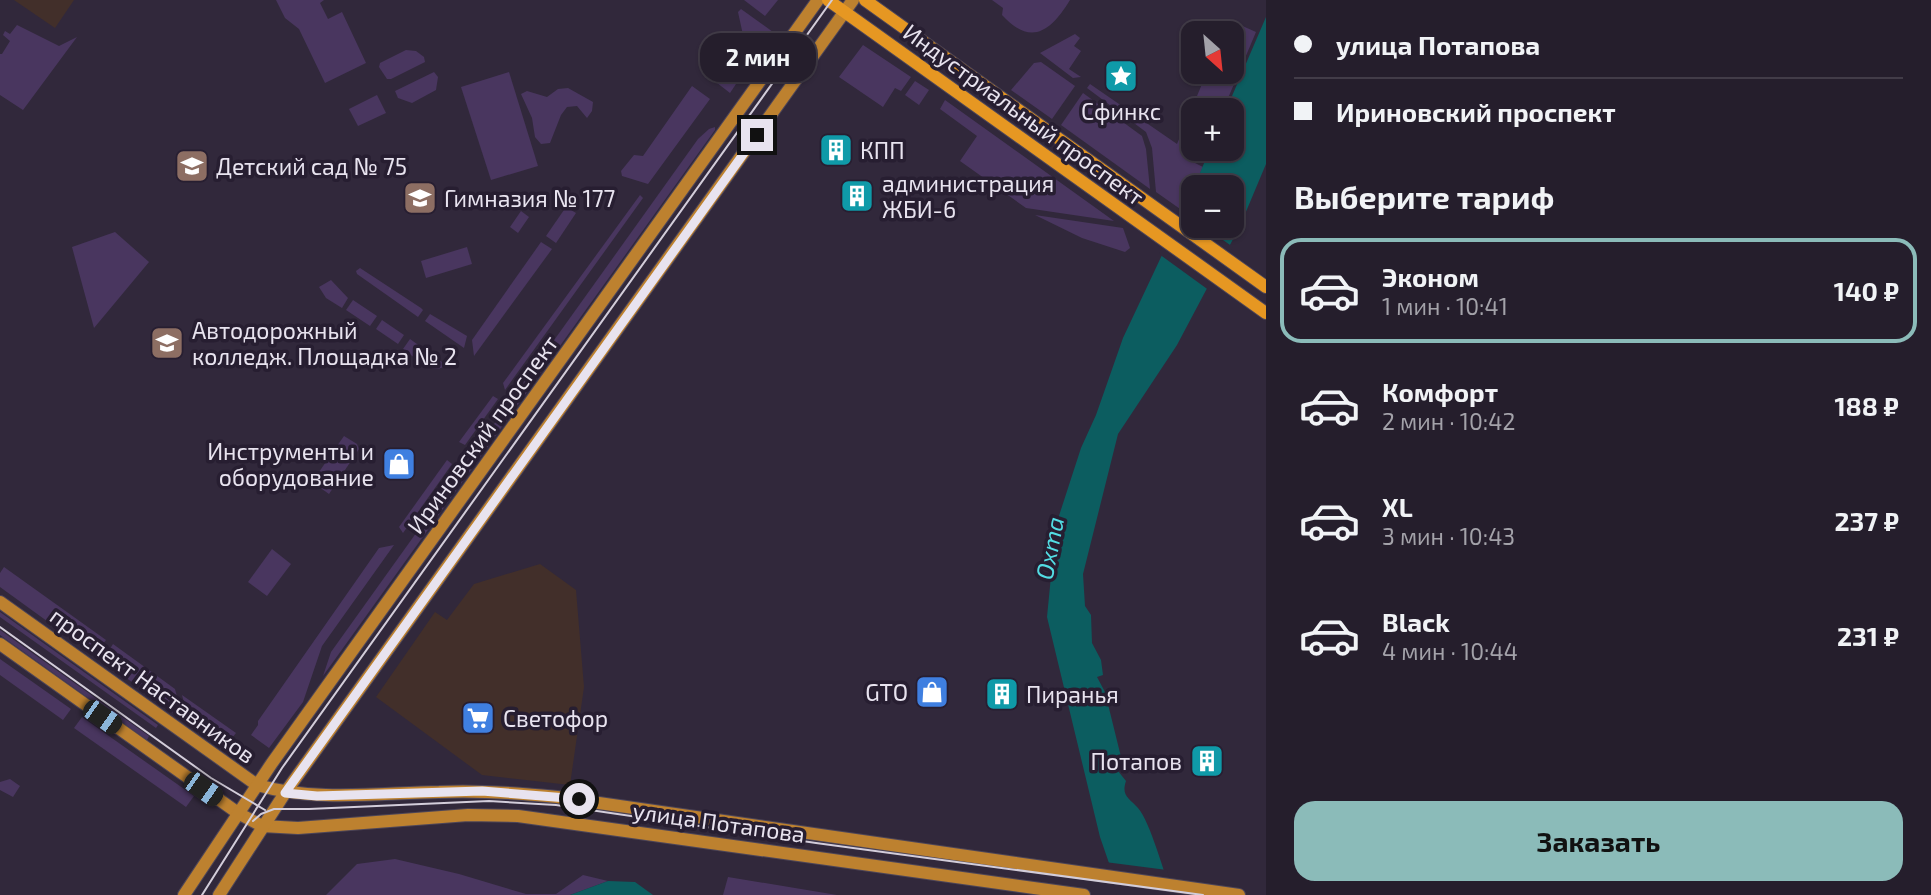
<!DOCTYPE html>
<html lang="ru">
<head>
<meta charset="utf-8">
<style>
	:root { --surface:#251e2c; --page:#2d2734; --text:#f1f3f6; --muted:#a3a2a9; --line:#423c48; --accent:#8bbbb9 }
	body { margin:0; font-family:"Exo 2",sans-serif; background:var(--page); color:var(--text); height:100vh; display:flex; flex-direction:column; font-size:26px; white-space:nowrap }
	* { box-sizing:border-box; margin:0 }
	p { font-size:23px; color:var(--muted) }
	.icon { flex:none; width:38px; height:38px; fill:none; stroke:currentColor; stroke-width:2; stroke-linecap:round; stroke-linejoin:round }
	.map { position:relative; flex:1; overflow:hidden }
	.side { display:flex; flex-direction:column; background:var(--surface); width:665px }
	.side>* { flex:none }
	.banner { display:grid; align-content:center; height:154px; padding:0 28px; background:var(--surface) }
	.needle { width:46px; rotate:153deg }
	.buttons { position:absolute; left:1181px; top:21px; display:grid; gap:14px }
	.buttons a { display:grid; place-items:center; width:63px; height:63px; border-radius:14px; background:var(--surface); box-shadow:0 2px 5px #0004,0 0 0 2px var(--line); font-size:35px }
	.end { position:absolute; width:32px; height:32px; margin:-16px; border:9px solid #e8e3ef; background:#111; box-shadow:0 0 0 4px #111 }
	.from { border-radius:50% }
	.bubble { position:absolute; height:49px; border-radius:21px; background:var(--surface); box-shadow:0 2px 5px #0004,0 0 0 2px var(--line); font-size:23px; font-weight:700; line-height:49px; text-align:center }
	.car { position:absolute; width:21px; height:42px; margin:-21px -10px; border-radius:9px; box-shadow:0 0 5px 2px #0007; background:linear-gradient(#222 24%,#8ab4d8 0 40%,#222 0 76%,#8ab4d8 0 86%,#222 0) }
	.banner b { display:flex; align-items:center; gap:24px; height:66px; font-size:26px }
	.banner b+b { border-top:2px solid var(--line) }
	.banner i { width:18px; height:18px; background:var(--text) }
	ul { padding:0; list-style:none }
	li { display:flex; align-items:center; gap:21px; height:105px; margin:0 14px 10px; padding:0 14px; border:4px solid transparent; border-radius:21px }
	li div { flex:1 }
	li b { display:block; font-size:26px }
	li em { font-style:normal; font-weight:700 }
	li.current { border-color:var(--accent) }
	li>.icon { width:63px; height:63px; stroke-width:1.5 }
	h2 { padding:0 28px; font-size:32px; line-height:84px }
	.primary-button { display:flex; gap:14px; margin-top:auto; padding:14px 28px }
	.primary-button a { flex:1; height:80px; border-radius:21px; background:var(--accent); color:#111; font-size:28px; font-weight:700; line-height:80px; text-align:center }
	main { display:flex; flex:1; min-height:0 }
	.map>svg:first-child { display:block }
	.commercial { fill:#422f2a }
	.green { fill:#49365f }
	.water { fill:#0c5d60 }
	.pier { fill:#31283b }
	.lines { fill:none; stroke-linecap:round; stroke-linejoin:round }
	.secondary-casing { stroke:#4e4658; stroke-width:14 }
	.primary-casing { stroke:#4e4658; stroke-width:14 }
	.secondary { stroke:#bd812f; stroke-width:12 }
	.primary { stroke:#e69722; stroke-width:12 }
	.tram { stroke:#d3cdda; stroke-width:2 }
	.route { stroke:#e8e3ef; stroke-width:9 }
	.labels { text-anchor:middle; dominant-baseline:central; stroke-width:7; stroke-linejoin:round; paint-order:stroke }
	.poi-label { font-size:23px; fill:#e8e3ef; stroke:#271e31; text-anchor:start }
	.street-label { font-size:23px; fill:#e8e3ef; stroke:#271e31 }
	.water-label { font-size:24px; font-style:italic; fill:#53dde4; stroke:#271e31 }
</style>
</head>
<body>
<main>
<div class="map">
<svg width="1266" height="895" viewBox="0 0 1266 895">
	<rect width="100%" height="100%" fill="#31283b"/>
	<!-- commercial -->
	<g class="commercial">
		<path d="M14 0H74L55 28Z"/>
		<path d="M540 564 576 590 584 687 570 785 482 775 376 697 435 612 447 620 474 584Z"/>
	</g>
	<!-- green -->
	<g class="green">
		<path d="M276 0H324L320 3 328 19 342 12 366 63 325 83 299 29 285 18Z"/>
		<path d="M744 0H778L765 16Z"/>
		<path d="M992 0H1070C1051 31 1031 47 1002 15L1003 8Z"/>
		<path d="M741 9 773 32 761 48 743 35 738 12Z"/>
		<path d="M1229 20 1256 32 1223 110H1194V149H1207L1203 158 1196 155 1193 162 1203 167 1183 211 1156 192 1152 148 1146 132 1087 88 1090 84 1177 144 1207 72H1232V33H1224Z"/>
		<path d="M17 25 59 46 77 37 23 110 0 95V54H2L10 41 3 35 5 31 10 34Z"/>
		<path d="M1075 34 1080 38 1074 46 1081 51 1069 69 1081 77 1073 78 1040 53Z"/>
		<path d="M740 40 759 53 743 74 725 62Z"/>
		<path d="M863 45 911 77 901 91 895 88 883 107 839 77Z"/>
		<path d="M406 50 416 51 424 57 425 62 391 79H387L379 67 380 63Z"/>
		<path d="M1041 62 1075 86 1052 119 1011 90 1034 63Z"/>
		<path d="M722 65 740 78 730 93 703 72Z"/>
		<path d="M434 72 438 77 436 90 412 103 398 98 395 91Z"/>
		<path d="M509 72 538 166 491 180 461 87Z"/>
		<path d="M915 81 929 90 919 105 905 95Z"/>
		<path d="M692 86 710 99 648 184 622 176 621 171 634 155 643 156Z"/>
		<path d="M568 88 593 102 592 111 587 118 577 106 567 107 561 115 550 143 541 144 535 137 532 118 521 94 527 91 547 97 558 89Z"/>
		<path d="M1083 93 1142 136 1146 149 1150 189 1061 125Z"/>
		<path d="M377 95 386 113 358 126 349 109Z"/>
		<path d="M945 100 1114 221 1026 208 960 161 977 136 940 109Z"/>
		<path d="M715 127V130L323 676 331 652 698 139 709 129Z"/>
		<path d="M640 195 643 198 505 390 503 383Z"/>
		<path d="M566 207 576 213 556 243 546 236Z"/>
		<path d="M521 211 529 217 518 233 510 227Z"/>
		<path d="M1035 215 1123 228 1130 248 1125 252 1082 238Z"/>
		<path d="M115 232 149 262 94 328 72 247Z"/>
		<path d="M541 242 552 249 474 356 472 340Z"/>
		<path d="M467 247 472 264 426 278 421 261Z"/>
		<path d="M360 268 421 308 423 310 418 317 357 274 356 271Z"/>
		<path d="M331 280 348 298 342 308 326 298 319 287Z"/>
		<path d="M353 300 377 316 370 326 346 310Z"/>
		<path d="M430 314 467 336 464 348 425 321Z"/>
		<path d="M382 320 404 335 398 344 376 329Z"/>
		<path d="M410 339 446 365C433 377 415 357 403 349Z"/>
		<path d="M493 396 498 399 465 445 459 442Z"/>
		<path d="M344 436 357 444 359 449 329 494 312 482Z"/>
		<path d="M447 460 452 464 403 533 399 527Z"/>
		<path d="M394 545 322 646 303 702 269 748 251 735 258 725V721L379 548Z"/>
		<path d="M272 549 291 564 267 596 248 582Z"/>
		<path d="M4 567 106 640 99 649 91 653 0 587V573Z"/>
		<path d="M0 612 158 725 156 728 0 617Z"/>
		<path d="M0 630 149 736 147 740 0 635Z"/>
		<path d="M113 644 175 689 182 716 180 718 105 662 106 655Z"/>
		<path d="M0 659 71 709 63 720 0 675Z"/>
		<path d="M182 695 236 733 228 743 187 714Z"/>
		<path d="M82 717 194 796 186 807 74 728Z"/>
		<path d="M10 779 20 786 13 797 0 790V782Z"/>
		<path d="M395 859 459 874 526 894H556L583 875 608 881 570 895H326L357 864Z"/>
		<path d="M728 877 837 895H723Z"/>
	</g>
	<!-- water -->
	<g class="water">
		<path d="M1266 17V164L1240 226 1177 345 1118 434 1083 574 1085 606 1091 615 1092 643 1101 660 1103 675 1097 677 1105 692 1122 761 1115 762 1114 766 1126 781C1121 796 1129 798 1138 808 1150 821 1165 876 1172 895H1120L1100 837 1047 617 1056 525 1081 448 1096 415 1123 338 1193 189 1194 226H1232V187H1194L1210 149H1232V110H1226Z"/>
		<path d="M608 881 635 882 653 895H570Z"/>
	</g>
	<!-- pier -->
	<g class="pier">
		<path d="M1180 210 1193 219 1194 226H1203L1233 247 1210 291 1159 254Z"/>
		<path d="M1105 862 1167 870 1175 895H1117Z"/>
	</g>
	<g class="lines">
		<defs>
			<g id="secondary">
				<path d="M0 602 257 785C316 802 378 793 439 792 479 790 518 793 557 797L1239 895"/>
				<path d="M0 644 238 813 262 826 298 828 468 815 518 816 1084 895"/>
				<path d="M184 895 272 763 818 0"/>
				<path d="M219 895 285 793 853 0"/>
			</g>
			<g id="primary">
				<path d="M828 0 1266 313"/>
				<path d="M865 0 1266 287"/>
			</g>
		</defs>
		<!-- secondary casing -->
		<use href="#secondary" class="secondary-casing"/>
		<!-- primary casing -->
		<use href="#primary" class="primary-casing"/>
		<!-- secondary -->
		<use href="#secondary" class="secondary"/>
		<!-- primary -->
		<use href="#primary" class="primary"/>
		<!-- tram -->
		<g class="tram">
			<path d="M0 627 211 778 265 810"/>
			<path d="M253 821 261 814 274 809H309L489 801 556 805 816 843 1203 895"/>
			<path d="M202 895 282 768 832 0"/>
		</g>
	</g>
	<g class="lines">
		<!-- route -->
		<path class="route" d="M579 799 482 791 317 796 285 793 757 135"/>
	</g>
	<!-- icons -->
	<defs>
		<symbol id="sight-square" viewBox="-11 -11 22 22"><rect x="-9" y="-9" width="18" height="18" rx="4" fill="#0f9aa8" stroke="#271e31"/><path d="M0-6L1.8-2.2L6-1.7L2.9 1.2L3.7 5.4L0 3.3L-3.7 5.4L-2.9 1.2L-6-1.7L-1.8-2.2Z" fill="#fff"/></symbol>
		<symbol id="building-square" viewBox="-11 -11 22 22"><rect x="-9" y="-9" width="18" height="18" rx="4" fill="#0f9aa8" stroke="#271e31"/><path d="M-4-6H4V6H1V3H-1V6H-4ZM-2.5-4.3h1.7v1.8h-1.7ZM.8-4.3h1.7v1.8H.8ZM-2.5-1h1.7V.8h-1.7ZM.8-1h1.7V.8H.8Z" fill="#fff"/></symbol>
		<symbol id="school-square" viewBox="-11 -11 22 22"><rect x="-9" y="-9" width="18" height="18" rx="4" fill="#8d6e63" stroke="#271e31"/><path d="M0-5L7-2L0 1L-7-2ZM-4 1L0 2.5L4 1V4Q0 6-4 4Z" fill="#fff"/></symbol>
		<symbol id="university-square" viewBox="-11 -11 22 22"><rect x="-9" y="-9" width="18" height="18" rx="4" fill="#8d6e63" stroke="#271e31"/><path d="M0-5L7-2L0 1L-7-2ZM-4 1L0 2.5L4 1V4Q0 6-4 4Z" fill="#fff"/></symbol>
		<symbol id="shop-square" viewBox="-11 -11 22 22"><rect x="-9" y="-9" width="18" height="18" rx="4" fill="#3f7fe0" stroke="#271e31"/><path d="M-5-2.5h2.3a2.7 3.5 0 0 1 5.4 0H5L5.5 6h-11ZM-1.5-2.5h3a1.5 2.3 0 0 0-3 0Z" fill="#fff"/></symbol>
		<symbol id="supermarket-square" viewBox="-11 -11 22 22"><rect x="-9" y="-9" width="18" height="18" rx="4" fill="#3f7fe0" stroke="#271e31"/><path d="M-6-5.5h2.5l.6 2H6L4.5 2H-2.5L-4.4-4H-6ZM-1.5 3.2a1.3 1.3 0 1 0 .1 0ZM3 3.2a1.3 1.3 0 1 0 .1 0Z" fill="#fff"/></symbol>
	</defs>
	<g fill-rule="evenodd">
		<use href="#sight-square" x="1102" y="57" width="38" height="38"/>
		<use href="#building-square" x="817" y="131" width="38" height="38"/>
		<use href="#school-square" x="173" y="147" width="38" height="38"/>
		<use href="#building-square" x="838" y="177" width="38" height="38"/>
		<use href="#school-square" x="401" y="179" width="38" height="38"/>
		<use href="#university-square" x="148" y="324" width="38" height="38"/>
		<use href="#shop-square" x="380" y="445" width="38" height="38"/>
		<use href="#shop-square" x="913" y="673" width="38" height="38"/>
		<use href="#building-square" x="983" y="675" width="38" height="38"/>
		<use href="#supermarket-square" x="459" y="699" width="38" height="38"/>
		<use href="#building-square" x="1188" y="742" width="38" height="38"/>
	</g>
	<g class="labels">
		<!-- poi labels -->
		<g class="poi-label">
			<text x="1121" y="111" text-anchor="middle">Сфинкс</text>
			<text x="860" y="150">КПП</text>
			<text x="216" y="166">Детский сад № 75</text>
			<text x="882" y="183">администрация<tspan x="882" dy="26">ЖБИ-6</tspan></text>
			<text x="444" y="198">Гимназия № 177</text>
			<text x="192" y="330">Автодорожный<tspan x="192" dy="26">колледж. Площадка № 2</tspan></text>
			<text x="374" y="451" text-anchor="end">Инструменты и<tspan x="374" dy="26">оборудование</tspan></text>
			<text x="908" y="692" text-anchor="end">GTO</text>
			<text x="1026" y="694">Пиранья</text>
			<text x="503" y="718">Светофор</text>
			<text x="1182" y="761" text-anchor="end">Потапов</text>
		</g>
		<!-- street labels -->
		<g class="street-label">
			<text transform="translate(1024 114) rotate(36)">Индустриальный проспект</text>
			<text transform="translate(482 434) rotate(-54)">Ириновский проспект</text>
			<text transform="translate(153 685) rotate(36)">проспект Наставников</text>
			<text transform="translate(719 822) rotate(8)">улица Потапова</text>
		</g>
		<!-- water labels -->
		<g class="water-label">
			<text transform="translate(1049 548) rotate(-79)">Охта</text>
		</g>
	</g>
</svg>
<div class="buttons">
<a><svg class="needle" viewBox="-14 -14 28 28"><path d="M0-13l5 13h-10z" fill="#e53935"/><path d="M0 13l5-13h-10z" fill="#a3a2a9"/></svg></a>
<a>+</a>
<a>−</a>
</div>
<i class="end from" style="left:579px;top:799px"></i>
<i class="end" style="left:757px;top:135px"></i>
<div class="bubble" style="left:700px;top:33px;width:116px">2 мин</div>
<i class="car" style="left:102px;top:717px;rotate:125deg"></i>
<i class="car" style="left:203px;top:789px;rotate:125deg"></i>
</div>
<section class="side">
<div class="banner">
<b><i class="from"></i>улица Потапова</b>
<b><i></i>Ириновский проспект</b>
</div>
<h2>Выберите тариф</h2>
<ul>
<li class="current"><svg class="icon" aria-label="car" viewBox="0 0 24 24"><path d="M5 17H2v-5l4-1 3-4h7l3 4 3 1v5h-3M9 17h6M6 11h13"/><circle cx="7" cy="17" r="2"/><circle cx="17" cy="17" r="2"/></svg><div><b>Эконом</b><p>1 мин · 10:41</p></div><em>140 ₽</em></li>
<li><svg class="icon" aria-label="car" viewBox="0 0 24 24"><path d="M5 17H2v-5l4-1 3-4h7l3 4 3 1v5h-3M9 17h6M6 11h13"/><circle cx="7" cy="17" r="2"/><circle cx="17" cy="17" r="2"/></svg><div><b>Комфорт</b><p>2 мин · 10:42</p></div><em>188 ₽</em></li>
<li><svg class="icon" aria-label="car" viewBox="0 0 24 24"><path d="M5 17H2v-5l4-1 3-4h7l3 4 3 1v5h-3M9 17h6M6 11h13"/><circle cx="7" cy="17" r="2"/><circle cx="17" cy="17" r="2"/></svg><div><b>XL</b><p>3 мин · 10:43</p></div><em>237 ₽</em></li>
<li><svg class="icon" aria-label="car" viewBox="0 0 24 24"><path d="M5 17H2v-5l4-1 3-4h7l3 4 3 1v5h-3M9 17h6M6 11h13"/><circle cx="7" cy="17" r="2"/><circle cx="17" cy="17" r="2"/></svg><div><b>Black</b><p>4 мин · 10:44</p></div><em>231 ₽</em></li>
</ul>
<div class="primary-button"><a>Заказать</a></div>
</section>
</main>
</body>
</html>
